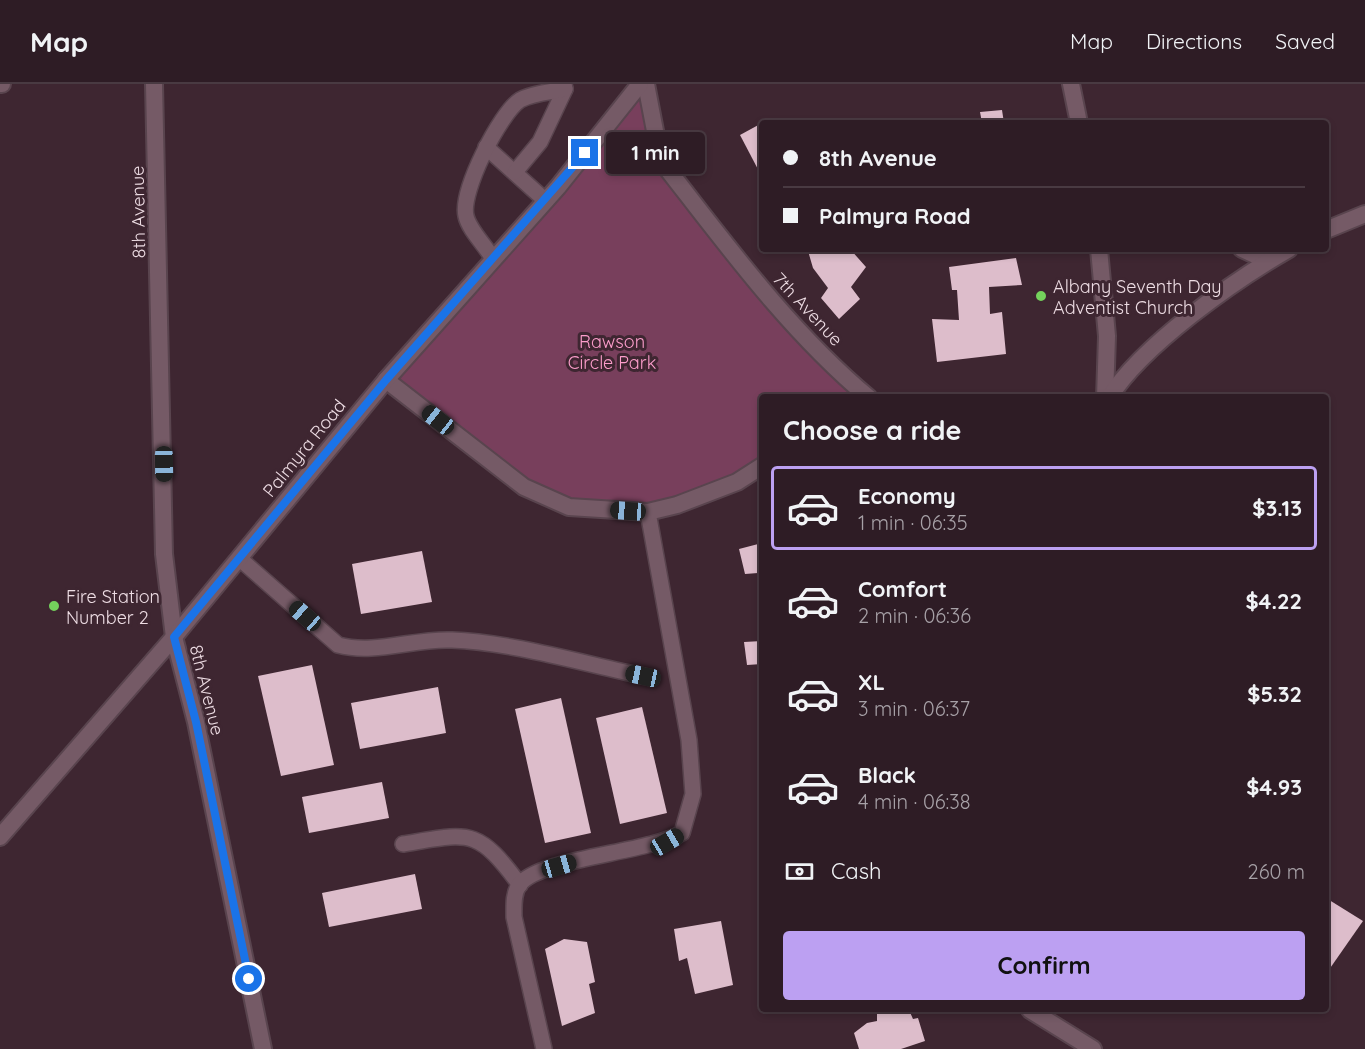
<!DOCTYPE html>
<html lang="en">
<head>
<meta charset="utf-8">
<style>
	:root { --surface:#2e1c25; --page:#3a2932; --text:#f1f3f6; --muted:#a7a1a7; --line:#493a42; --accent:#bca0f2 }
	body { margin:0; font-family:Quicksand,sans-serif; background:var(--page); color:var(--text); height:100vh; display:flex; flex-direction:column; font-size:22px; white-space:nowrap }
	* { box-sizing:border-box; margin:0 }
	p { font-size:20px; color:var(--muted) }
	.icon { flex:none; width:33px; height:33px; fill:none; stroke:currentColor; stroke-width:2; stroke-linecap:round; stroke-linejoin:round }
	.map { position:relative; flex:1; overflow:hidden }
	.drawer { position:absolute; left:759px; top:310px; width:570px; height:618px; display:flex; flex-direction:column; background:var(--surface); border-radius:6px; box-shadow:0 3px 9px #0003,0 0 0 2px var(--line) }
	.drawer>* { flex:none }
	.guide { position:absolute; left:759px; top:36px; width:570px; height:132px; border-radius:6px; box-shadow:0 3px 9px #0003,0 0 0 2px var(--line); display:grid; align-content:center; height:132px; padding:0 24px; background:var(--surface) }
	.end { position:absolute; width:27px; height:27px; margin:-14px; border:8px solid #1a73e8; background:#fff; box-shadow:0 0 0 3px #fff }
	.from { border-radius:50% }
	.bubble { position:absolute; height:42px; border-radius:6px; background:var(--surface); box-shadow:0 3px 9px #0003,0 0 0 2px var(--line); font-size:20px; font-weight:700; line-height:42px; text-align:center }
	.car { position:absolute; width:18px; height:36px; margin:-18px -9px; border-radius:8px; box-shadow:0 0 4px 2px #0007; background:linear-gradient(#222 24%,#8ab4d8 0 40%,#222 0 76%,#8ab4d8 0 86%,#222 0) }
	.guide b { display:flex; align-items:center; gap:21px; height:57px; font-size:22px }
	.guide b+b { border-top:2px solid var(--line) }
	.guide i { width:15px; height:15px; background:var(--text) }
	ul { padding:0; list-style:none }
	li { display:flex; align-items:center; gap:18px; height:84px; margin:0 12px 9px; padding:0 12px; border:3px solid transparent; border-radius:6px }
	li div { flex:1 }
	li b { display:block; font-size:22px }
	li em { font-style:normal; font-weight:700 }
	li.on { border-color:var(--accent) }
	li>.icon { width:54px; height:54px; stroke-width:1.5 }
	h2 { padding:0 24px; font-size:27px; line-height:72px }
	.pay { display:flex; align-items:center; gap:15px; height:66px; padding:0 24px; font-size:22px }
	.pay p { margin-inline-start:auto }
	.cta { display:flex; gap:12px; margin-top:auto; padding:12px 24px }
	.cta a { flex:1; height:69px; border-radius:6px; background:var(--accent); color:#111; font-size:24px; font-weight:700; line-height:69px; text-align:center }
	header { display:flex; align-items:center; gap:36px; box-sizing:border-box; height:84px; padding:0 30px; background:var(--surface); border-bottom:2px solid var(--line) }
	header strong { font-size:28px }
	nav { display:flex; gap:33px; margin-inline-start:auto; font-size:21px }
	.map>svg:first-child { display:block }
	.green { fill:#783f5c }
	.building { fill:#ddbdcb }
	.lines { fill:none; stroke-linecap:round; stroke-linejoin:round }
	.service-casing { stroke:#59444e; stroke-width:18 }
	.minor-casing { stroke:#59444e; stroke-width:20 }
	.tertiary-casing { stroke:#59444e; stroke-width:20 }
	.secondary-casing { stroke:#59444e; stroke-width:20 }
	.service { stroke:#755a66; stroke-width:15 }
	.minor { stroke:#755a66; stroke-width:16 }
	.tertiary { stroke:#755a66; stroke-width:16 }
	.secondary { stroke:#755a66; stroke-width:16 }
	.route { stroke:#1a73e8; stroke-width:8 }
	.poi-dot { fill:#74d25c; stroke:#3e2631; stroke-width:2 }
	.labels { text-anchor:middle; dominant-baseline:central; stroke-width:6; stroke-linejoin:round; paint-order:stroke }
	.street-label { font-size:18px; fill:#eedde4; stroke:#3e2631 }
	.poi-label { font-size:18px; fill:#eedde4; stroke:#3e2631; text-anchor:start }
	.park-label { font-size:18px; fill:#fc9dcb; stroke:#3e2631 }
</style>
</head>
<body>
<header>
<strong>Map</strong>
<nav><a>Map</a><a>Directions</a><a>Saved</a></nav>
</header>
<div class="map">
<svg width="1365" height="965" viewBox="0 0 1365 965">
	<rect width="100%" height="100%" fill="#3e2631"/>
	<!-- green -->
	<path class="green" d="M640 0 658 73 858 307 850 313 762 314V378L676 417 634 424 572 418 528 399 390 295Z"/>
	<!-- building -->
	<g class="building">
		<path d="M1002 26 1004 39H982L980 28Z"/>
		<path d="M762 39V93L740 51Z"/>
		<path d="M811 165H850L866 183 851 203 860 215 839 235 821 214 828 204 813 184 808 167Z"/>
		<path d="M1016 174 1022 201 989 203 990 230 1002 228 1006 270 937 278 932 235 959 236 957 206H952L949 183Z"/>
		<path d="M762 459V503L761 504 758 489 745 490 739 465Z"/>
		<path d="M422 467 432 518 361 530 352 480Z"/>
		<path d="M762 557V580L747 581 744 558Z"/>
		<path d="M312 581 334 681 281 692 258 592Z"/>
		<path d="M438 603 446 649 360 665 351 619Z"/>
		<path d="M561 614 591 749 545 759 515 625Z"/>
		<path d="M642 623 667 729 620 740 596 634Z"/>
		<path d="M382 698 389 734 309 749 302 713Z"/>
		<path d="M415 790 422 825 329 843 322 809Z"/>
		<path d="M1326 814 1363 837 1326 890Z"/>
		<path d="M721 837 733 901 695 910 687 874 679 877 674 845Z"/>
		<path d="M564 855 587 858 595 898 589 900 595 929 562 942 545 865Z"/>
		<path d="M877 926H909L913 935 918 934 925 957 901 965H859L854 949 867 939 877 937Z"/>
	</g>
	<g class="lines">
		<defs>
			<g id="service">
				<path d="M486 63 546 117"/>
				<path d="M515 88 540 58 565 5"/>
				<path d="M493 175C486 162 469 146 466 132 460 108 500 29 520 16 532 9 551 8 565 5L564 0"/>
				<path d="M239 474 338 561C376 571 414 554 452 556 511 558 585 580 643 592"/>
				<path d="M403 760C470 749 477 743 520 801"/>
				<path d="M544 965 514 833C514 822 513 810 519 801 539 774 647 769 682 749L693 710 689 656 648 428"/>
			</g>
			<g id="minor">
				<path d="M0 0H2"/>
				<path d="M154 0 164 470 174 553"/>
				<path d="M646 0 660 73 665 82C728 163 790 248 869 314"/>
				<path d="M1071 0 1079 39"/>
				<path d="M1326 146 1365 130"/>
				<path d="M1099 165 1107 252 1105 314"/>
				<path d="M1242 165 1268 177"/>
				<path d="M386 296 524 403 569 423 648 428 677 421 737 398 762 382"/>
				<path d="M1109 314C1142 261 1235 196 1289 165"/>
				<path d="M1030 926 1093 965"/>
			</g>
			<path id="tertiary" d="M174 553 196 638 263 965"/>
			<path id="secondary" d="M0 753 174 553 386 296 558 103 640 0"/>
		</defs>
		<!-- service casing -->
		<use href="#service" class="service-casing"/>
		<!-- minor casing -->
		<use href="#minor" class="minor-casing"/>
		<!-- tertiary casing -->
		<use href="#tertiary" class="tertiary-casing"/>
		<!-- secondary casing -->
		<use href="#secondary" class="secondary-casing"/>
		<!-- service -->
		<use href="#service" class="service"/>
		<!-- minor -->
		<use href="#minor" class="minor"/>
		<!-- tertiary -->
		<use href="#tertiary" class="tertiary"/>
		<!-- secondary -->
		<use href="#secondary" class="secondary"/>
	</g>
	<g class="lines">
		<!-- route -->
		<path class="route" d="M249 895 196 638 174 553 386 296 585 69"/>
	</g>
	<!-- markers -->
	<g class="poi-dot">
		<circle cx="1041" cy="212" r="6"/>
		<circle cx="54" cy="522" r="6"/>
	</g>
	<g class="labels">
		<!-- street labels -->
		<g class="street-label">
			<text transform="translate(138 128) rotate(-91)">8th Avenue</text>
			<text transform="translate(808 225) rotate(47)">7th Avenue</text>
			<text transform="translate(304 364) rotate(-51)">Palmyra Road</text>
			<text transform="translate(207 606) rotate(76)">8th Avenue</text>
		</g>
		<!-- poi labels -->
		<g class="poi-label">
			<text x="1053" y="202">Albany Seventh Day<tspan x="1053" dy="21">Adventist Church</tspan></text>
			<text x="66" y="512">Fire Station<tspan x="66" dy="21">Number 2</tspan></text>
		</g>
		<!-- park labels -->
		<g class="park-label">
			<text x="612" y="257">Rawson<tspan x="612" dy="21">Circle Park</tspan></text>
		</g>
	</g>
</svg>
<i class="end from" style="left:249px;top:895px"></i>
<i class="end" style="left:585px;top:69px"></i>
<div class="bubble" style="left:606px;top:48px;width:99px">1 min</div>
<i class="car" style="left:438px;top:336px;rotate:308deg"></i>
<i class="car" style="left:164px;top:380px;rotate:179deg"></i>
<i class="car" style="left:628px;top:427px;rotate:274deg"></i>
<i class="car" style="left:305px;top:532px;rotate:311deg"></i>
<i class="car" style="left:643px;top:592px;rotate:282deg"></i>
<i class="car" style="left:667px;top:758px;rotate:60deg"></i>
<i class="car" style="left:559px;top:782px;rotate:74deg"></i>
<div class="guide">
<b><i class="from"></i>8th Avenue</b>
<b><i></i>Palmyra Road</b>
</div>
<section class="drawer">
<h2>Choose a ride</h2>
<ul>
<li class="on"><svg class="icon" aria-label="car" viewBox="0 0 24 24"><path d="M5 17H2v-5l4-1 3-4h7l3 4 3 1v5h-3M9 17h6M6 11h13"/><circle cx="7" cy="17" r="2"/><circle cx="17" cy="17" r="2"/></svg><div><b>Economy</b><p>1 min · 06:35</p></div><em>$3.13</em></li>
<li><svg class="icon" aria-label="car" viewBox="0 0 24 24"><path d="M5 17H2v-5l4-1 3-4h7l3 4 3 1v5h-3M9 17h6M6 11h13"/><circle cx="7" cy="17" r="2"/><circle cx="17" cy="17" r="2"/></svg><div><b>Comfort</b><p>2 min · 06:36</p></div><em>$4.22</em></li>
<li><svg class="icon" aria-label="car" viewBox="0 0 24 24"><path d="M5 17H2v-5l4-1 3-4h7l3 4 3 1v5h-3M9 17h6M6 11h13"/><circle cx="7" cy="17" r="2"/><circle cx="17" cy="17" r="2"/></svg><div><b>XL</b><p>3 min · 06:37</p></div><em>$5.32</em></li>
<li><svg class="icon" aria-label="car" viewBox="0 0 24 24"><path d="M5 17H2v-5l4-1 3-4h7l3 4 3 1v5h-3M9 17h6M6 11h13"/><circle cx="7" cy="17" r="2"/><circle cx="17" cy="17" r="2"/></svg><div><b>Black</b><p>4 min · 06:38</p></div><em>$4.93</em></li>
</ul>
<div class="pay"><svg class="icon" aria-label="cash" viewBox="0 0 24 24"><path d="M3 7h18v10H3z"/><circle cx="12" cy="12" r="2"/></svg>Cash<p>260 m</p></div>
<div class="cta"><a>Confirm</a></div>
</section>
</div>
</body>
</html>
